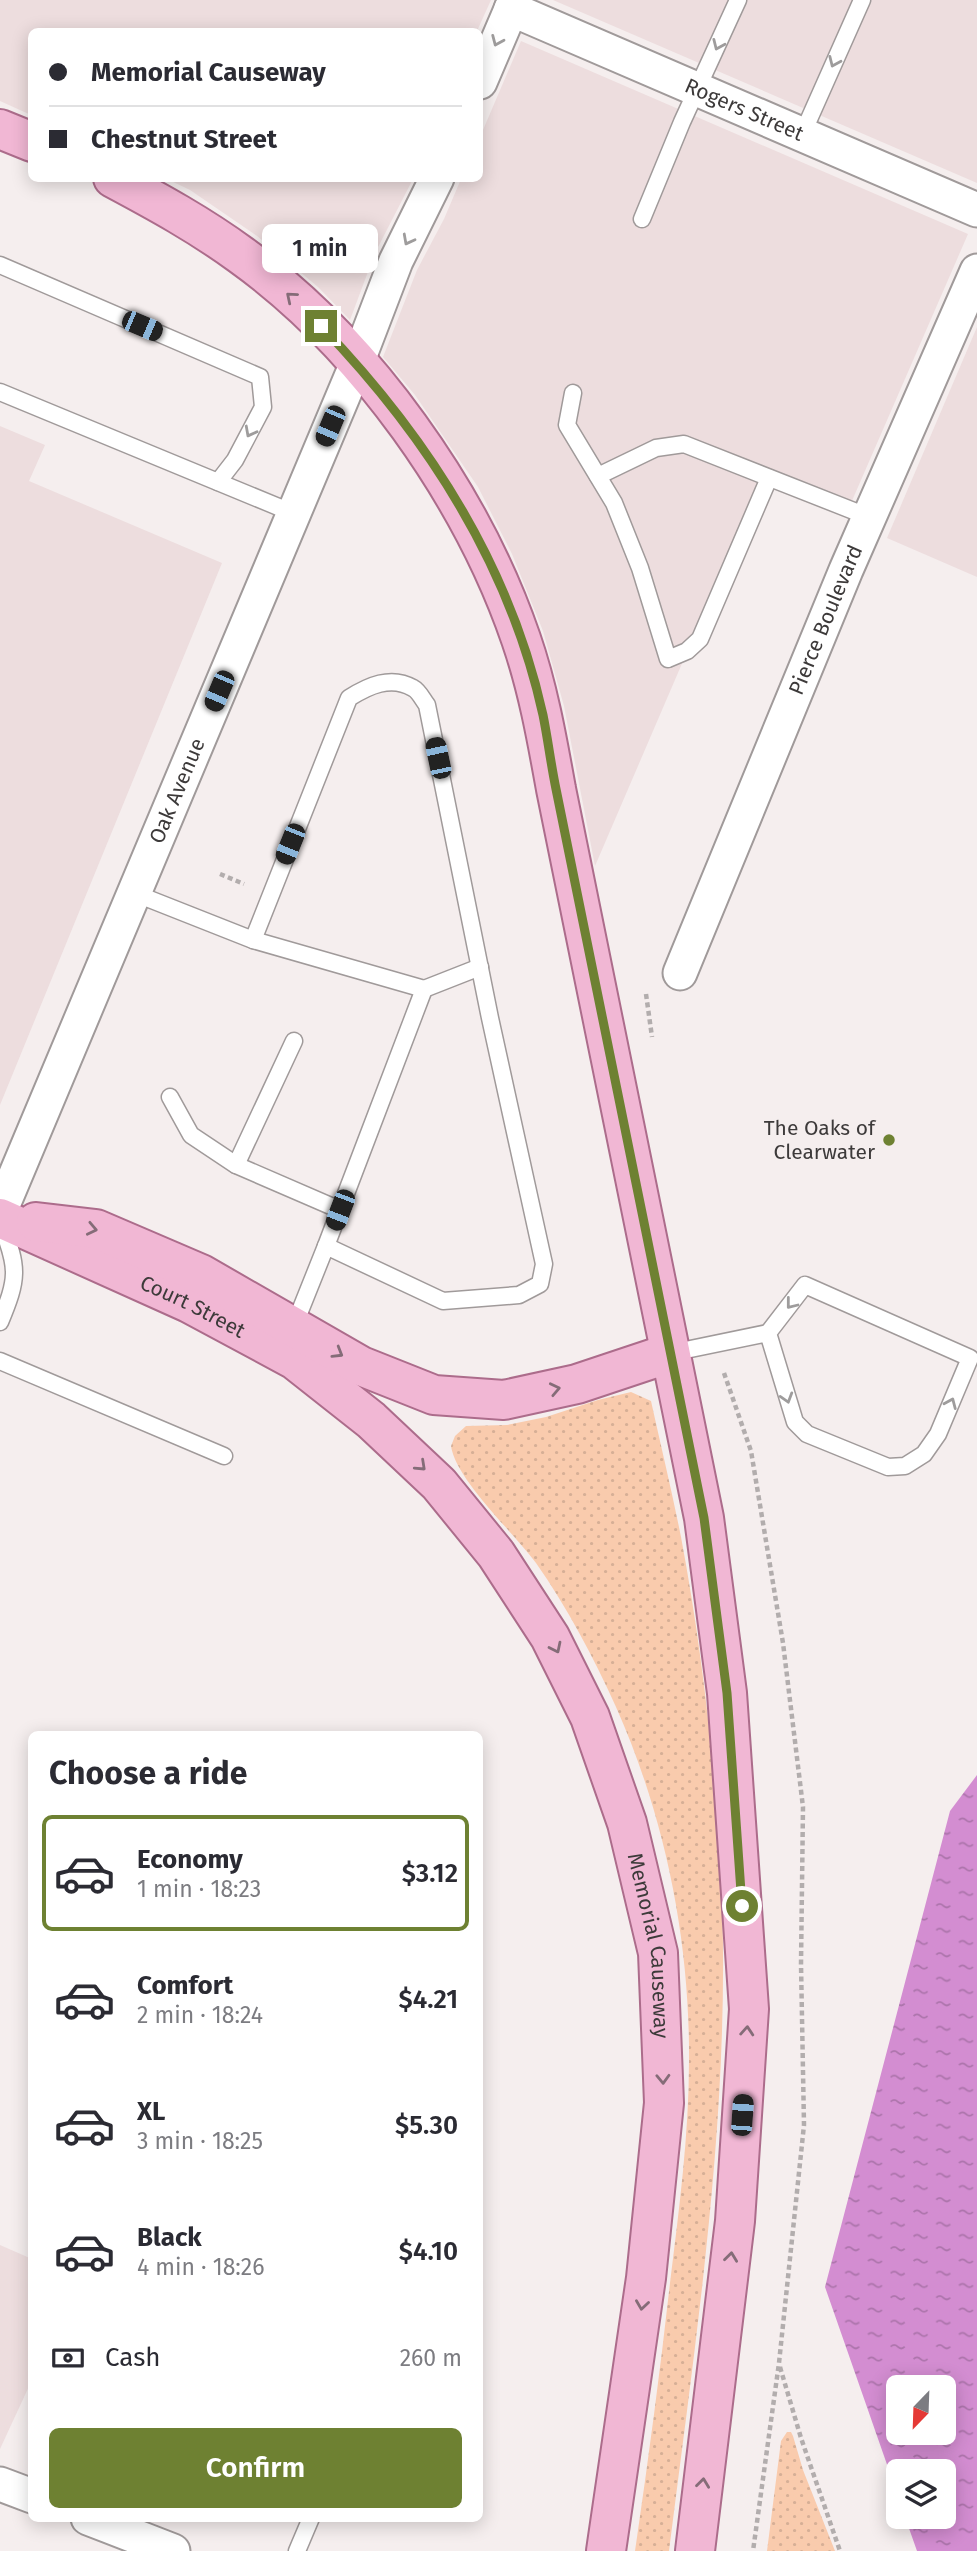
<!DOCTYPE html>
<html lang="en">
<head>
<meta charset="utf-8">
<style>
	:root { --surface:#fff; --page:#f2f2f3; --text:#2b2b33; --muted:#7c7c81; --line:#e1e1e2; --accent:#6e8132 }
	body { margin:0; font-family:"Fira Sans",sans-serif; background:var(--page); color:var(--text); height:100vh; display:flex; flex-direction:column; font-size:26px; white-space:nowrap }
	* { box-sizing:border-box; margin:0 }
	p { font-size:23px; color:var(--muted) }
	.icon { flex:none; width:38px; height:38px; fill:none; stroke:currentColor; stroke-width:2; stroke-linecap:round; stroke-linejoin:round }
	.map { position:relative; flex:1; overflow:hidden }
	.sheet { position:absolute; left:28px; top:1731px; width:455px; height:791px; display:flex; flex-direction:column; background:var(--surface); border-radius:10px; box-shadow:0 4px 18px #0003 }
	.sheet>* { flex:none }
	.guide { position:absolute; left:28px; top:28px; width:455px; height:154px; border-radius:10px; box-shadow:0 4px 18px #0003; display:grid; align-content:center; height:154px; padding:0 21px; background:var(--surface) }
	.needle { width:46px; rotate:203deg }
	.fabs { position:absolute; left:886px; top:2375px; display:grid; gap:14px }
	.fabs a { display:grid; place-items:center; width:70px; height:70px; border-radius:10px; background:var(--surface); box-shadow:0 4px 18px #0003; font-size:35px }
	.end { position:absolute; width:32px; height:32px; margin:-16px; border:9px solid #6e8132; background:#fff; box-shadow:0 0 0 4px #fff }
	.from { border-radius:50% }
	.bubble { position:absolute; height:49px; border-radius:10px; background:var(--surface); box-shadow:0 4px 18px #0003; font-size:23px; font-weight:600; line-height:49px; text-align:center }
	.car { position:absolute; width:21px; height:42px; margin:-21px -10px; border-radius:9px; box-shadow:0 0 5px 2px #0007; background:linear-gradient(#222 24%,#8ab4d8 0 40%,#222 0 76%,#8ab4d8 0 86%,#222 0) }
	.guide b { display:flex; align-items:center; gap:24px; height:66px; font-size:26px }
	.guide b+b { border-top:2px solid var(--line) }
	.guide i { width:18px; height:18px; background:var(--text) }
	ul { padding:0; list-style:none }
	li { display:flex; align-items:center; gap:21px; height:116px; margin:0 14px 10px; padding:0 7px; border:4px solid transparent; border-radius:10px }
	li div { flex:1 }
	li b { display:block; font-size:26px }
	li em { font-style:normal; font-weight:600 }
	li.current { border-color:var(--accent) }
	li>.icon { width:63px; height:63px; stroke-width:1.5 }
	h2 { padding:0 21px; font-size:32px; line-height:84px }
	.pay { display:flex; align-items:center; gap:18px; height:77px; padding:0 21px; font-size:26px }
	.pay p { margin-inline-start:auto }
	.button { display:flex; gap:14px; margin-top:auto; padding:14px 21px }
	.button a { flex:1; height:80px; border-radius:10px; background:var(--accent); color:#fff; font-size:28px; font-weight:600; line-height:80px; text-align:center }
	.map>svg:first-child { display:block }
	.built { fill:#edddde }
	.grass { fill:url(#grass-dots) }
	.water { fill:url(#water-ripples); fill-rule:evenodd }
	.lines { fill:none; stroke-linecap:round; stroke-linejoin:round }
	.service-casing { stroke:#a09a9a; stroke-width:19 }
	.minor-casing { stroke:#a09a9a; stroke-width:37 }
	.primary-casing { stroke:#ac6c8b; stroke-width:42 }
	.path { stroke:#b2adad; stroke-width:4.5; stroke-dasharray:5 3.5; stroke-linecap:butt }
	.service { stroke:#fff; stroke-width:16 }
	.minor { stroke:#fff; stroke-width:33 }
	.primary { stroke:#f1b7d4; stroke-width:38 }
	.oneway { stroke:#9e9c9c }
	.oneway2 { stroke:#856c78 }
	.route { stroke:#6e8132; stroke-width:9 }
	.poi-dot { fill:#6e8132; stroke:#f5eeee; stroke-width:2.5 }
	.labels { text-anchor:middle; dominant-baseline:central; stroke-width:7; stroke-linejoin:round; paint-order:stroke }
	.street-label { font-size:21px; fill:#3d3a3a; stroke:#f5eeee }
	.poi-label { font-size:21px; fill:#3d3a3a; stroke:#f5eeee; text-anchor:end }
</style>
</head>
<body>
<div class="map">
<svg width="977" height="2551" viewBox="0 0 977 2551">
	<defs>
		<pattern id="grass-dots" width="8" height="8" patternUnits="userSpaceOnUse" patternTransform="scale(1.75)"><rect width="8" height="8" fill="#f9cbad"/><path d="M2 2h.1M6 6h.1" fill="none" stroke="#d6af96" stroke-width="1.8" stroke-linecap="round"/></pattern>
		<pattern id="water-ripples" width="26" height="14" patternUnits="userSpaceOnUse" patternTransform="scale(1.75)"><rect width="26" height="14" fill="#d38dd1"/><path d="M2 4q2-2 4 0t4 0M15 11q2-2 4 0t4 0" fill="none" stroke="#ac74ab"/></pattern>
	</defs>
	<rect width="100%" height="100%" fill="#f5eeee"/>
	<!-- built -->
	<g class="built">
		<path d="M0 0H491L477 31 32 32 31 115 0 101Z"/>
		<path d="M553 0H977V183Z"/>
		<path d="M521 41 968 234 848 510 763 475 595 866 564 706 543 631 512 554 478 487 415 395 383 357 417 270 444 219 461 179 480 178V137Z"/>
		<path d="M167 179 413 178V179L375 253 350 320 318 287 257 236 190 190Z"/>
		<path d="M977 327V577L887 538Z"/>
		<path d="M0 426 45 445 29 481 222 563 0 1105Z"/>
		<path d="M0 2245 32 2259 31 2382 0 2449Z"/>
	</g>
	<!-- grass -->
	<g class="grass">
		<path d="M631 1392 651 1401C661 1446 672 1492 681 1537 702 1649 715 1764 721 1878 732 2104 697 2328 669 2551H635C648 2462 660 2373 670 2283 679 2210 689 2135 689 2061 690 1940 665 1817 616 1707 594 1658 567 1607 536 1563 514 1533 456 1480 451 1446L455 1436 466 1426 507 1425 546 1417 598 1400Z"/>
		<path d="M787 2432H791L793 2436 803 2470 835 2551H767L781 2441Z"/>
	</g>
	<!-- water -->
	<path class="water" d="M977 1775V2551H917L905 2517 943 2516V2471H898V2496L825 2287 950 1811ZM898 2387H943V2432H898Z"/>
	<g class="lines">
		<defs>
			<g id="service">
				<path d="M802 135 862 0"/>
				<path d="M642 219 682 122 738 0"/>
				<path d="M0 265 260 377 263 407 235 460 218 482"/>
				<path d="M0 392 293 513"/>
				<path d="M573 393 567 425 614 503 640 568 668 659 687 651 700 639 769 478"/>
				<path d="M598 476 656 448 684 444 869 517"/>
				<path d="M134 893 253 940 349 698C368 686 391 675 413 688 419 691 423 700 427 705L490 1018 544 1264 540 1284 519 1295 443 1301 326 1246 294 1326"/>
				<path d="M253 940 424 989 480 967"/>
				<path d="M170 1097 191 1135 236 1165 340 1210"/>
				<path d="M236 1165 294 1041"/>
				<path d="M326 1246 424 989"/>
				<path d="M0 1322C18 1279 19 1268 1 1224"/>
				<path d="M671 1353 768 1333 805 1285 970 1358 938 1434 924 1454 905 1466 888 1467 807 1434 795 1422 768 1333"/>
				<path d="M0 1361 224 1456"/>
				<path d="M297 2551 311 2518"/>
			</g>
			<g id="minor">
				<path id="s1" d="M511 9 977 210"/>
				<path d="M480 82 515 0"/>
				<path id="s2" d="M680 973 846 570 977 271"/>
				<path id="s3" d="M0 1212 357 363 396 261 437 178"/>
				<path d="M0 2484 32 2496"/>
				<path d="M88 2518 173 2551"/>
			</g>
			<g id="primary">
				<path d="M0 129 32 142"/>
				<path d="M113 178C158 202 200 225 241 255 365 344 472 496 521 639 538 688 547 739 556 789L704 1518 727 1693 749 2009 735 2221 695 2551"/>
				<path id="s4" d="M0 1218 189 1303 295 1360 371 1420 439 1484 496 1554 550 1637 590 1717 627 1823 658 1953 664 2103 646 2278 606 2551"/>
				<path d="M36 1222 96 1229 201 1274 361 1366 434 1395 504 1400 577 1384 670 1353"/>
			</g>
		</defs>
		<!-- service casing -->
		<use href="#service" class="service-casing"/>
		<!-- minor casing -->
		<use href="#minor" class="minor-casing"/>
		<!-- primary casing -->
		<use href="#primary" class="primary-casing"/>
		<!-- path -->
		<g class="path">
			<path d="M220 874 244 884"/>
			<path d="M646 994 652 1037"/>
			<path d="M724 1373 751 1451 783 1643 803 1807 801 1964 804 2125 779 2363 753 2551"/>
			<path d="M780 2367 801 2438 840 2551"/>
		</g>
		<!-- service -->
		<use href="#service" class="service"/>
		<!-- minor -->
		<use href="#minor" class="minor"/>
		<!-- primary -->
		<use href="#primary" class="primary"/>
	</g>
	<!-- one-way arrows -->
	<defs><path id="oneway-chevron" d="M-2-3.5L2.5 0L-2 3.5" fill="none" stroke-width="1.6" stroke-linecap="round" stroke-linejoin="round" transform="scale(1.75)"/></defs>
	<g class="oneway">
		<use href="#oneway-chevron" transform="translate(497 41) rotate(113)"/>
		<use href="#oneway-chevron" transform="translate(718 45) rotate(114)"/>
		<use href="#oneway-chevron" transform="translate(834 62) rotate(114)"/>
		<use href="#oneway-chevron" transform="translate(408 240) rotate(118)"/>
		<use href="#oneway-chevron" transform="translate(250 432) rotate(118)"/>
		<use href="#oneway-chevron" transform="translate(791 1304) rotate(128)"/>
		<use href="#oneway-chevron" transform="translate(787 1398) rotate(73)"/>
		<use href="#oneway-chevron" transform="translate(951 1403) rotate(-67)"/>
	</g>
	<g class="oneway2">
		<use href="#oneway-chevron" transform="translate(291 297) rotate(-140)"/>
		<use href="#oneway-chevron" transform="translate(92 1229) rotate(12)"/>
		<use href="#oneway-chevron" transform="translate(338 1353) rotate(31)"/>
		<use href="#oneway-chevron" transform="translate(555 1389) rotate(-12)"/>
		<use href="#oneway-chevron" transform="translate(421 1466) rotate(43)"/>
		<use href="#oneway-chevron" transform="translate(556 1648) rotate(64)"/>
		<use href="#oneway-chevron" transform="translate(747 2031) rotate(-86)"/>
		<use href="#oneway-chevron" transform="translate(663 2079) rotate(88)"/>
		<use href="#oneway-chevron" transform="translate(731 2257) rotate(-83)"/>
		<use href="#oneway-chevron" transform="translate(642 2305) rotate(98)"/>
		<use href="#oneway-chevron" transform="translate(703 2483) rotate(-83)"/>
	</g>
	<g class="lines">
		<!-- route -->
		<path class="route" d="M321 326C427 436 510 565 543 715 548 740 551 765 556 789L704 1518 727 1693 742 1906"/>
	</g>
	<!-- markers -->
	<circle class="poi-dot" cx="889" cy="1140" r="7"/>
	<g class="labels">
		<!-- street labels -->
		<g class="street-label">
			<text stroke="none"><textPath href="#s1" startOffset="254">Rogers Street</textPath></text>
			<text stroke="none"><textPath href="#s2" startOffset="382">Pierce Boulevard</textPath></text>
			<text stroke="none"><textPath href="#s3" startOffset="457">Oak Avenue</textPath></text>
			<text stroke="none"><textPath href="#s4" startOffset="212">Court Street</textPath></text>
			<text stroke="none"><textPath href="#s4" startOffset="1034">Memorial Causeway</textPath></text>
		</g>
		<!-- poi labels -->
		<g class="poi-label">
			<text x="875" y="1128">The Oaks of<tspan x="875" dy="24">Clearwater</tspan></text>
		</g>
	</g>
</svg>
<div class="fabs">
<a><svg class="needle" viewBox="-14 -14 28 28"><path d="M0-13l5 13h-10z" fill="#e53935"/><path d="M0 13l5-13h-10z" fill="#7c7c81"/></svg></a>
<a><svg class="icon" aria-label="layers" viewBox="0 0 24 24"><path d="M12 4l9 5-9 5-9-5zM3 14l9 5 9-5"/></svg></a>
</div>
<i class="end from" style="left:742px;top:1906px"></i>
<i class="end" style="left:321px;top:326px"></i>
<div class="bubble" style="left:262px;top:224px;width:116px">1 min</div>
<i class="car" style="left:142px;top:326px;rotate:113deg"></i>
<i class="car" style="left:330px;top:426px;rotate:203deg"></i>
<i class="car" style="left:219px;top:691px;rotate:203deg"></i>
<i class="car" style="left:438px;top:758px;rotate:348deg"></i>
<i class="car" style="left:290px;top:844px;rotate:202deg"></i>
<i class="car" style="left:340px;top:1210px;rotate:201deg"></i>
<i class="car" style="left:742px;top:2115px;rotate:4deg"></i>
<div class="guide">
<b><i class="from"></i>Memorial Causeway</b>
<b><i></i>Chestnut Street</b>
</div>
<section class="sheet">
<h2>Choose a ride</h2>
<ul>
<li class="current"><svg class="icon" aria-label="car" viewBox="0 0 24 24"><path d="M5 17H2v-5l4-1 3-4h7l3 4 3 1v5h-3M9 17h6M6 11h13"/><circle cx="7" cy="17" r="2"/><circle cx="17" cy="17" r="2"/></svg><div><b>Economy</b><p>1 min · 18:23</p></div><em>$3.12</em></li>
<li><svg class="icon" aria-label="car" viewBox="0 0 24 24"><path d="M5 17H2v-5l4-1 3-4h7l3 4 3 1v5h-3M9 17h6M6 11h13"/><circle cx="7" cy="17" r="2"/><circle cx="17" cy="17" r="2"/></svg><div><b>Comfort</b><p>2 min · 18:24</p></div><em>$4.21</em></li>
<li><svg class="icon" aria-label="car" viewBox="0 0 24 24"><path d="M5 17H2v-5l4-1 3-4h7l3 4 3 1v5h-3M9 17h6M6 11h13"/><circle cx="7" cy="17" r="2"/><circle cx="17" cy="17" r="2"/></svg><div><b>XL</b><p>3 min · 18:25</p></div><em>$5.30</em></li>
<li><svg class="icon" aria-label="car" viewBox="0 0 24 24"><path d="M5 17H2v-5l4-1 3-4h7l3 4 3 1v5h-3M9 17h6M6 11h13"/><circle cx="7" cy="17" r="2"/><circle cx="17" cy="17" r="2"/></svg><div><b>Black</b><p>4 min · 18:26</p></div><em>$4.10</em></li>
</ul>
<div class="pay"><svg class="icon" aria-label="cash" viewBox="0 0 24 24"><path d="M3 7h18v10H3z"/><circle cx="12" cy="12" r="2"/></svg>Cash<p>260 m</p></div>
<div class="button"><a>Confirm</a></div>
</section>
</div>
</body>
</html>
